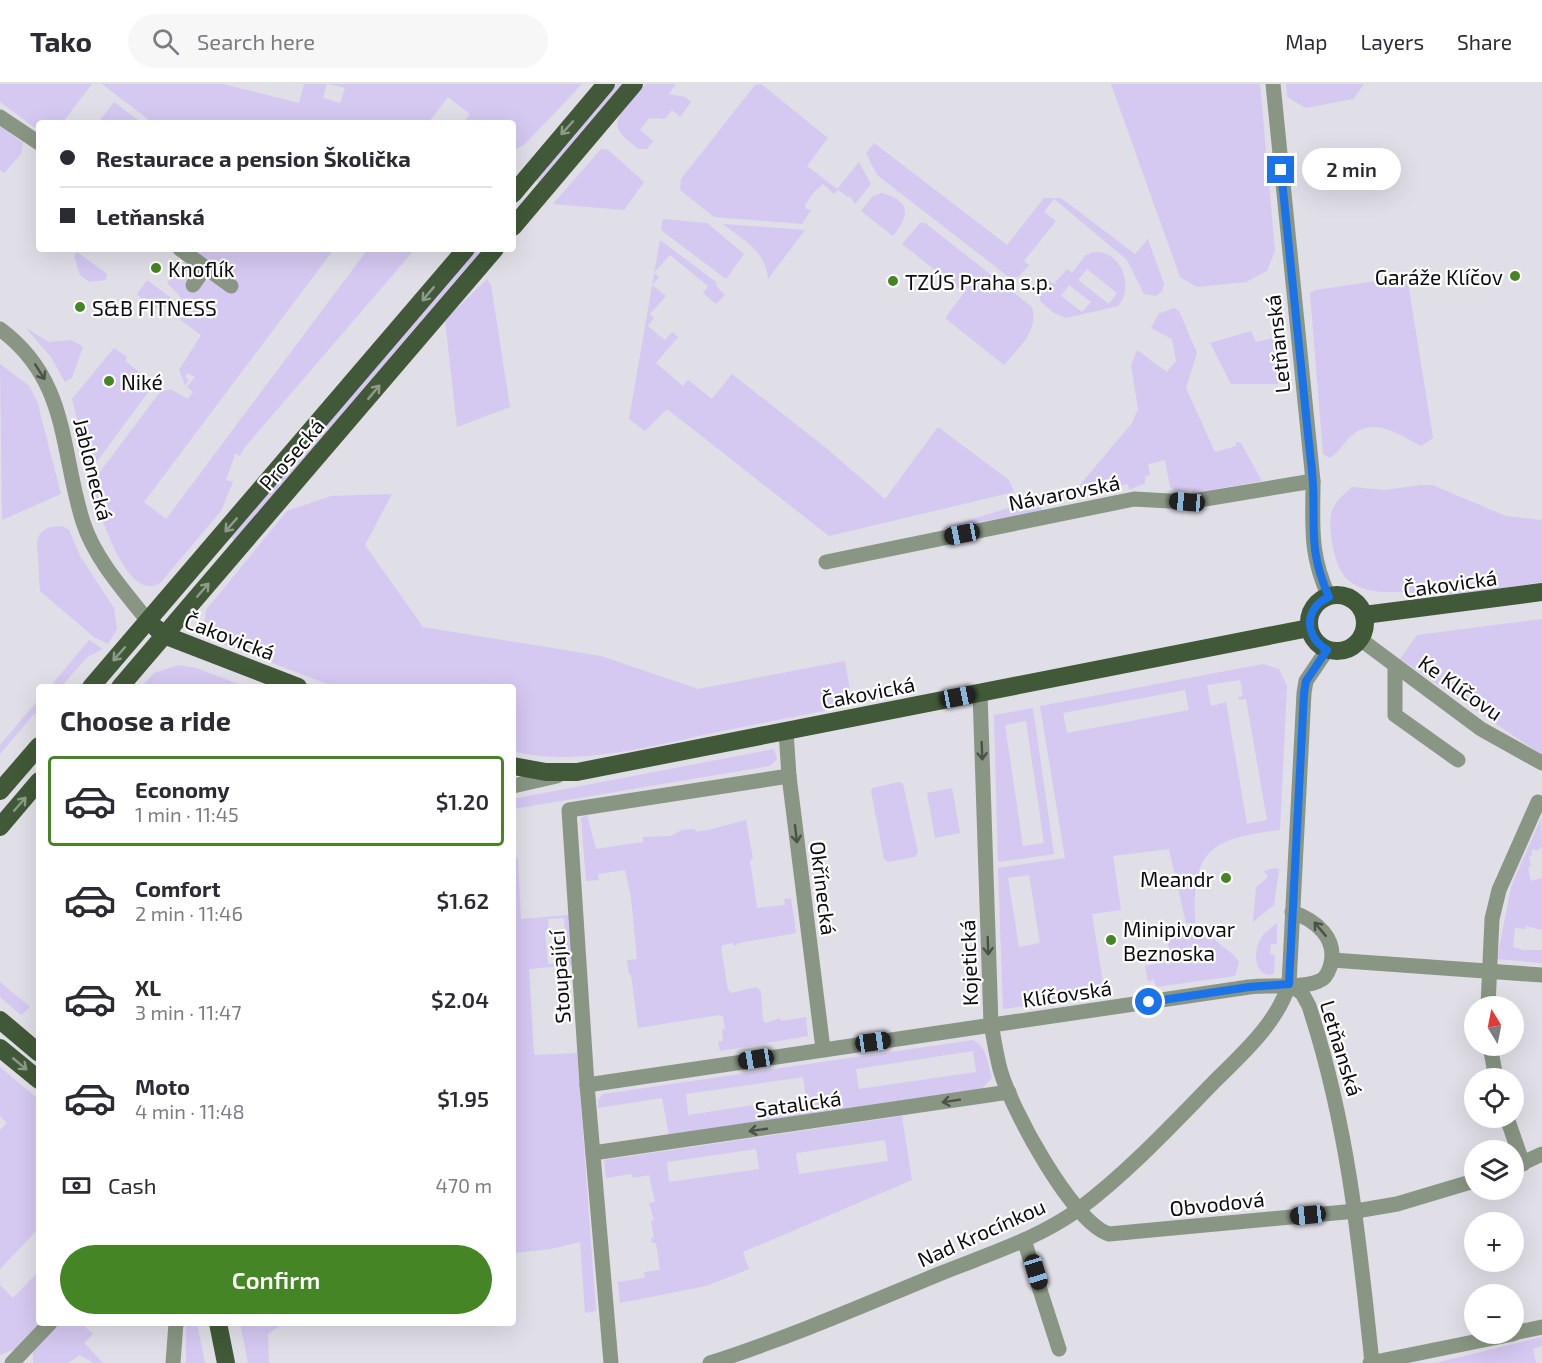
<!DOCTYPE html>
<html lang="en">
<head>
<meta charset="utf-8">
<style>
	:root { --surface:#fff; --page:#f7f7f7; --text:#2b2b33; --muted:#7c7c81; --line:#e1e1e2; --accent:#458525 }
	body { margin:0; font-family:"Exo 2",sans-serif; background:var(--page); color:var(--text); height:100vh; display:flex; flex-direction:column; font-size:22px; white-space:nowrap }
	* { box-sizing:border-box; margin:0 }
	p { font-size:20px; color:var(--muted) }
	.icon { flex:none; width:33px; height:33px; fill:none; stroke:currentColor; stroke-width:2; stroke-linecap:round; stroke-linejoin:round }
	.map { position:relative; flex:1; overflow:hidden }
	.panel { position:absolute; left:36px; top:600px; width:480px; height:642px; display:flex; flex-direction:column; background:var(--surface); border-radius:6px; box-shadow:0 6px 24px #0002 }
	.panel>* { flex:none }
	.top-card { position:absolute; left:36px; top:36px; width:480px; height:132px; border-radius:6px; box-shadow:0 6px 24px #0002; display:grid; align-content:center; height:132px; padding:0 24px; background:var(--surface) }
	.needle { width:39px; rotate:350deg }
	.fabs { position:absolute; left:1464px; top:912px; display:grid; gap:12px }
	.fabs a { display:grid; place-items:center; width:60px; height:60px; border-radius:50%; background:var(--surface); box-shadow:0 6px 24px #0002; font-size:30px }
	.end { position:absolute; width:27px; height:27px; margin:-14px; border:8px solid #1a73e8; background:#fff; box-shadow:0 0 0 3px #fff }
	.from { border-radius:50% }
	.bubble { position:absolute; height:42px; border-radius:21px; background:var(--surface); box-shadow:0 6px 24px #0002; font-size:20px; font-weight:600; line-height:42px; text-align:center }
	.car { position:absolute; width:18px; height:36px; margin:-18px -9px; border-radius:8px; box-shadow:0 0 4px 2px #0007; background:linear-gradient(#222 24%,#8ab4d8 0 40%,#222 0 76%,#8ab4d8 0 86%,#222 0) }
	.top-card b { display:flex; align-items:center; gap:21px; height:57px; font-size:22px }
	.top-card b+b { border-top:2px solid var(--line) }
	.top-card i { width:15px; height:15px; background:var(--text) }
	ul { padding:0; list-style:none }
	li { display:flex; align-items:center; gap:18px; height:90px; margin:0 12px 9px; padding:0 12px; border:3px solid transparent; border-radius:6px }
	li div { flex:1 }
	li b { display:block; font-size:22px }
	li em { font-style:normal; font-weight:600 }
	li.active { border-color:var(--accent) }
	li>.icon { width:54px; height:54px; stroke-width:1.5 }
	h2 { padding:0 24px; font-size:27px; line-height:72px }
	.pay { display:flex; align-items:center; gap:15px; height:66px; padding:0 24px; font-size:22px }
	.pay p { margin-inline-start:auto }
	.action { display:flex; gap:12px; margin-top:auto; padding:12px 24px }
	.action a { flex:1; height:69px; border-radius:36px; background:var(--accent); color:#fff; font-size:24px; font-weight:600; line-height:69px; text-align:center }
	header { display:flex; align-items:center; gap:36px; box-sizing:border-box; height:84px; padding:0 30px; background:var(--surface); border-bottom:2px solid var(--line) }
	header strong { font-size:28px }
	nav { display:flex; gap:33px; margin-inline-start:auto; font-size:21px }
	.search { width:420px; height:54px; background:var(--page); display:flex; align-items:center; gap:15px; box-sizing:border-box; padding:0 21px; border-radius:33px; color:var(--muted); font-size:22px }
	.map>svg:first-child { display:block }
	.green { fill:#d5c8f1; fill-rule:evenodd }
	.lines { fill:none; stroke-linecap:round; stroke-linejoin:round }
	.minor { stroke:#889683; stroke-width:15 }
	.major { stroke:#415938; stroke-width:18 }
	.oneway { stroke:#8d9b88 }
	.oneway2 { stroke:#4a5148 }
	.route { stroke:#1a73e8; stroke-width:8 }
	.poi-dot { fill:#458525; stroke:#fff; stroke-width:2 }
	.labels { text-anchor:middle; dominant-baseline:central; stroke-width:4.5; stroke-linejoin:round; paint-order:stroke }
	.poi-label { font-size:21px; fill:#0c0c0e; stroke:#fff; text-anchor:start }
	.street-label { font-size:21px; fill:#0c0c0e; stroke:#fff }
</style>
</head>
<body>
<header>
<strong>Tako</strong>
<div class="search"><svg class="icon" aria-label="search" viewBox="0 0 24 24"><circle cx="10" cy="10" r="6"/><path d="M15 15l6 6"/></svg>Search here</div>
<nav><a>Map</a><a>Layers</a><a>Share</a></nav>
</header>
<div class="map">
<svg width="1542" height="1279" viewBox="0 0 1542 1279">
	<rect width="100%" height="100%" fill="#e0dee7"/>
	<!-- green -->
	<g class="green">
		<path d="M0 0H92L62 39H39V51L34 47 38 46 0 18Z"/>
		<path d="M102 0H223L299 19 304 0H327L323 14 340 19 345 4 329 0H582L525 60 513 67V39H463L470 30 448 13 428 39H153Z"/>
		<path d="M617 0H625L540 99 537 98 536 95Z"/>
		<path d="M646 0H676L669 10 685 13 691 18 680 33 672 26 665 35 649 34 640 46 653 57 647 65H638C633 60 625 55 620 48 609 33 636 11 646 0Z"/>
		<path d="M761 0 828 54 807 82 837 105 859 78 871 100 855 120 850 112 848 113 838 106 834 110 823 100 814 108 805 121 806 125 811 126 802 140 714 133 680 106 681 95 755 1Z"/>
		<path d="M1111 0H1260L1275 167 1267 187 1246 198 1197 203 1180 193Z"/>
		<path d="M1286 0H1364L1353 15 1306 24 1287 13Z"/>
		<path d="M114 18 142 39H98Z"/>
		<path d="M0 42 23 59 21 70 4 89 0 86Z"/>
		<path d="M874 59 1007 161 1044 114H1061L1135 170 1148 155 1164 200 1162 207 1156 212 1144 210 1127 176 1054 115 1044 128 1056 137 1024 177 1029 181 1018 193 1010 194 877 91 866 69Z"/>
		<path d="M601 65 608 66 644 98 624 126 553 120Z"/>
		<path d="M882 109C912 118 909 132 893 152L861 127 873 112Z"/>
		<path d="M663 135 707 139 744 170 726 195 661 146Z"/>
		<path d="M920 139H925L1032 223C1039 247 1018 264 1004 281L945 234 964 209 902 160Z"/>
		<path d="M723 140 805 146 768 195C767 168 742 155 723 140Z"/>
		<path d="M660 156 716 198 717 203 725 211 716 220 703 209 708 202 670 171 654 189 659 193 652 201 666 212 650 230 654 234 648 242 665 256 672 248 678 253 656 279 683 302 688 296 712 315 732 290 826 364 885 415 938 343 1009 396 1014 408 829 452 667 325 645 347 629 335Z"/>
		<path d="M187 165H334L144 418 166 435 368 165H415L245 363 240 372 235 370 226 396 233 398 221 427 161 498C127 524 97 422 91 400L160 308 170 305 188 315 193 308 187 303 195 293 188 289 185 293 189 296 185 301 179 286 201 251 170 228 181 213 167 199 185 176 193 181 194 189 202 197 210 196Z"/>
		<path d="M476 165H483L234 456 230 452Z"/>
		<path d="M77 168 107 190 106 196 89 198 80 191 74 172Z"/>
		<path d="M1094 168C1121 166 1135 203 1118 222L1066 234 1054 229 1040 217 1039 209 1048 196 1054 200 1067 185 1072 189 1086 171ZM1087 185 1117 209 1109 220 1078 196ZM1069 201 1091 218 1082 228 1061 212Z"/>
		<path d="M1396 194 1405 195 1408 199 1433 354 1421 362C1398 350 1371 330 1348 355 1342 361 1337 371 1329 374L1323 370 1310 209 1316 206Z"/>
		<path d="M487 195 491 201 510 323 457 343 445 236Z"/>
		<path d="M147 196 171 214 161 228 152 221 150 223 137 210Z"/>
		<path d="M1174 224 1179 227 1197 269 1186 304 1215 368 1236 362V358L1241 359 1262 397 1193 409 1191 406 1176 407 1170 403 1165 376 1148 380 1150 391 1145 392V399L1129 406 1128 400 1041 416 1042 427 944 444 1079 402 1132 339 1138 325 1131 281 1137 266 1167 288 1176 277 1172 255 1151 244 1158 230Z"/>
		<path d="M26 244 49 258 71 256 83 263 72 294 65 298 51 273Z"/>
		<path d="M1251 247 1256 258 1273 254 1278 300H1231L1210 259Z"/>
		<path d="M114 264 127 273 125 277 154 300 98 376 88 379 72 315Z"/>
		<path d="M0 280 29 302 37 317 61 410 2 436Z"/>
		<path d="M1421 401H1432L1506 432 1542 436V498L1476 508 1406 514V508C1385 508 1364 510 1347 495 1334 484 1326 439 1333 424 1337 415 1346 409 1352 403L1385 406Z"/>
		<path d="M392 410 365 461 423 543 601 572 698 605 845 577 852 621C804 631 756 640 708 650 648 663 574 683 513 667V603H335L215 557 214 551 204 543 206 526 287 427 331 412Z"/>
		<path d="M62 442 69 446 80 472 114 524 117 545 108 560 94 553 40 507 37 457C40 445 49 442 62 442Z"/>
		<path d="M1542 535V671L1400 575 1417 551Z"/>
		<path d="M89 556 103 565 87 573 61 603H50Z"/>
		<path d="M1263 580 1279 585 1287 602 1280 746C1210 755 1192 765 1195 839H1186L1169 765 1113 772 1121 826 1092 830 1105 911 1003 925 998 784 1065 774 1040 622ZM1240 596 1243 612 1238 613 1239 616 1246 615 1267 736 1247 740 1226 618 1211 622 1207 601ZM1185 606 1189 626 1067 649 1063 629ZM1029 791 1040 859 1019 863 1008 794Z"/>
		<path d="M178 581 196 584 246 603H141L154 589Z"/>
		<path d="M39 615V629L33 631 0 670V661Z"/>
		<path d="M1033 624 1054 770 998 778 994 631ZM1026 637 1044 759 1023 762 1005 641Z"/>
		<path d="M774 665 777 675 770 682 513 725V715Z"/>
		<path d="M899 698 903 700 918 768 915 773 888 778 884 775 871 707 873 704Z"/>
		<path d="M952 704 960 749 935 754 927 709Z"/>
		<path d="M587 731 596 765 643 758V753L670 752 682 746 695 745 696 748 708 746 746 736 753 775 750 776 757 824 785 821 784 815 791 814 796 849 739 859 734 862 733 859 723 861 721 864 728 906 732 909 756 903 761 907 763 937 766 939 780 934 781 937 806 933 808 952 720 967 718 958 723 957 722 946 725 945 723 933 719 931 638 944 631 891 629 890 627 876 637 875 631 813 625 786 598 790 599 796 586 797 581 734Z"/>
		<path d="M1541 734 1542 762 1538 767 1532 765V771L1529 773 1531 782 1528 784 1531 797 1542 794V846L1526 842V845L1515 844 1513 863 1523 866H1542V879L1497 875 1511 803Z"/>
		<path d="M518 773 521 835 569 831 573 881 529 885 534 971 577 969 596 1227 585 1229 580 1158 551 1165 513 1169V778ZM564 834 567 879 548 880 545 848H549L548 835Z"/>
		<path d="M1274 784 1279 785 1274 821 1253 838 1256 803 1268 793 1264 787Z"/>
		<path d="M1277 839V860H1271L1270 870 1275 871 1274 890C1254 894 1253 869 1260 856 1263 849 1271 844 1277 839Z"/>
		<path d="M1197 849 1201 854 1212 853C1221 864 1232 866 1239 878L1235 892 1156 903 1154 896 1148 897 1145 882 1154 880 1155 868 1169 865 1167 852Z"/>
		<path d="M0 898 30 923 21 931 0 913Z"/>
		<path d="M973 956C987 963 988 980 992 994L982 1005 669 1052 662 1014 598 1024V1016L603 1010ZM973 967 976 988 859 1005 856 985ZM803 993 806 1013 688 1031 686 1010Z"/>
		<path d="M0 983 39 1016V1144L0 1185V1046L7 1039 0 1032Z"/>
		<path d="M902 1032 912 1096 743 1168 749 1185 706 1202 620 1219 618 1198 645 1194 644 1188 660 1186 656 1159H652L651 1154H654L651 1137 654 1136 649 1119 655 1118 649 1091 633 1094 631 1090 606 1094 604 1076ZM885 1056 888 1077 799 1090 796 1069ZM756 1065 759 1085 669 1098 667 1078Z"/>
		<path d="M39 1187V1239L15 1265 0 1271V1201L13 1214Z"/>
		<path d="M59 1239H81L93 1250 84 1259 103 1279H94L80 1271 68 1279H33V1268Z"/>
		<path d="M186 1239H197L205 1279H186Z"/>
		<path d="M240 1239H284L268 1250 269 1279H248Z"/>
		<path d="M1542 1253V1262L1533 1265 1536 1279H1435Z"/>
	</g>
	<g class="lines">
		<!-- minor -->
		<g class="minor">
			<path d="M1273 0 1313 397C1313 443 1309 469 1329 513"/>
			<path d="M0 33 39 59"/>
			<path d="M180 165 231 202"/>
			<path d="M193 201 205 184"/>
			<path d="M0 245C69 296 60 365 83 438 95 475 124 507 148 537"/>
			<path d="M826 478 1134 415 1187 418 1313 397"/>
			<path d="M1360 555 1481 645 1542 679"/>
			<path d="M1395 584V631L1458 676"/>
			<path d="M980 609 991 940C994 955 996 970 1000 985 1010 1023 1072 1138 1109 1150L1356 1127 1397 1120 1474 1097"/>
			<path d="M786 647 789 692 823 965"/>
			<path d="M513 702 557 692"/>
			<path d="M1332 876 1542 891"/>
			<path d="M1289 900 1302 909 1309 922C1348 1041 1359 1155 1372 1279"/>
			<path d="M1488 922 1492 835 1499 806 1538 718"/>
			<path d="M1490 962 1496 994"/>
			<path d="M587 1001 1249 903C1269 900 1302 905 1319 897 1325 895 1328 889 1330 883 1339 855 1316 836 1292 828"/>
			<path d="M1507 1034 1523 1080"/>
			<path d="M593 1069 1009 1008"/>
			<path d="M1514 1083 1542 1070"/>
			<path d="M1024 1156 1059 1265"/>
			<path d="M1514 1249 1542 1243"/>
			<path d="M12 1279 50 1239"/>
			<path d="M173 1279 176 1239"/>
			<path d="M611 1279 587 1001 569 726 789 692"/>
			<path d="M710 1279C788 1254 864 1221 939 1190 986 1171 1038 1155 1079 1125 1127 1089 1170 1043 1212 1000 1240 972 1277 940 1289 900L1304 609 1306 597 1327 566"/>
			<path d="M1370 1279 1513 1250"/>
		</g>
		<!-- major -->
		<g class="major">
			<path d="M513 110 606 0"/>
			<path d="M513 143 634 0"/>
			<circle cx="1337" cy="539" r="28"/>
			<path d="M1364 531 1542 508"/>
			<path d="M156 544 164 551 298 603"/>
			<path d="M91 603 466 165"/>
			<path d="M120 603 495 165"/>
			<path d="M513 682 546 688H577L1309 544"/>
			<path d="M0 707 39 662"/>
			<path d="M0 743 39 697"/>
			<path d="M0 936 39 969"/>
			<path d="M0 964 39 996"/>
			<path d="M218 1239 226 1279"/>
		</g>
	</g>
	<!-- one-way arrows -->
	<defs><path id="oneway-shaft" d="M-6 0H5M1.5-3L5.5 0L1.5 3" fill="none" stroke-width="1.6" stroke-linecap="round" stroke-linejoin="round" transform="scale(1.5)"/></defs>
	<g class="oneway">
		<use href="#oneway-shaft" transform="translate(567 44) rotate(132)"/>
		<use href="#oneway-shaft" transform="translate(428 210) rotate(130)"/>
		<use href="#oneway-shaft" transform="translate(374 308) rotate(-50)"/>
		<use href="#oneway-shaft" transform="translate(231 441) rotate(131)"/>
		<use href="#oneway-shaft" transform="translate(203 506) rotate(-49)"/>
		<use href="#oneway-shaft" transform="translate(119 570) rotate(131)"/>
		<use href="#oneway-shaft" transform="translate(20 720) rotate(-49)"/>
		<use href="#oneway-shaft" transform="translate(20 980) rotate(40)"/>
	</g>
	<g class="oneway2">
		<use href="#oneway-shaft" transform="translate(40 288) rotate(58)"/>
		<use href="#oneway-shaft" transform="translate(982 667) rotate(88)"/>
		<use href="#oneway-shaft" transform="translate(796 750) rotate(83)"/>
		<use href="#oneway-shaft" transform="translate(1320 845) rotate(-130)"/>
		<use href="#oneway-shaft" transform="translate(988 862) rotate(88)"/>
		<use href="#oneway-shaft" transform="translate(951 1017) rotate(171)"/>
		<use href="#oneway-shaft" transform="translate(758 1046) rotate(172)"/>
	</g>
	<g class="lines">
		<!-- route -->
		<path class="route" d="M1149 918 1249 903 1289 900 1304 609 1306 597 1327 566C1304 552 1304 524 1329 513 1306 461 1317 439 1312 387 1301 287 1291 187 1281 86"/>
	</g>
	<!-- markers -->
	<g class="poi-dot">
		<circle cx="156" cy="184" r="6"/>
		<circle cx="1515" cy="192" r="6"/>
		<circle cx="893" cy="197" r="6"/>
		<circle cx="80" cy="223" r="6"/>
		<circle cx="109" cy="297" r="6"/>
		<circle cx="1226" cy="794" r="6"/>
		<circle cx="1111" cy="856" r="6"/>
	</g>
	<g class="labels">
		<!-- poi labels -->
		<g class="poi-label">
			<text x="168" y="184">Knoflík</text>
			<text x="1503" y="192" text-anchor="end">Garáže Klíčov</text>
			<text x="905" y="197">TZÚS Praha s.p.</text>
			<text x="92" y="223">S&amp;B FITNESS</text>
			<text x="121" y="297">Niké</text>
			<text x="1214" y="794" text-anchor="end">Meandr</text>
			<text x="1123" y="844">Minipivovar<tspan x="1123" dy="24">Beznoska</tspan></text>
		</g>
		<!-- street labels -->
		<g class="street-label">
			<text transform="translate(1277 260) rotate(-96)">Letňanská</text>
			<text transform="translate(291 370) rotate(-49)">Prosecká</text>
			<text transform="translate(94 385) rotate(76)">Jablonecká</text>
			<text transform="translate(1064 408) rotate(-11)">Návarovská</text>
			<text transform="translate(1450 499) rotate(-8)">Čakovická</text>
			<text transform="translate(230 552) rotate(21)">Čakovická</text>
			<text transform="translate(1461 603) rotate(35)">Ke Klíčovu</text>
			<text transform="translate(868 608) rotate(-11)">Čakovická</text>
			<text transform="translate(824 804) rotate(83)">Okřínecká</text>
			<text transform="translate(968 879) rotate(-92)">Kojetická</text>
			<text transform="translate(559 893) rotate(-94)">Stoupající</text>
			<text transform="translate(1067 909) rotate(-8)">Klíčovská</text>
			<text transform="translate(1342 964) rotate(73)">Letňanská</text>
			<text transform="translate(798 1019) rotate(-8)">Satalická</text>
			<text transform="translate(1217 1119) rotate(-6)">Obvodová</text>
			<text transform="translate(981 1148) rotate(-24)">Nad Krocínkou</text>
		</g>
	</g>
</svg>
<div class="fabs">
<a><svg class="needle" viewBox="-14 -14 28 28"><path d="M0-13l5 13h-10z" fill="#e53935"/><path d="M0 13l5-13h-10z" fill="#7c7c81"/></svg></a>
<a><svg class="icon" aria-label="locate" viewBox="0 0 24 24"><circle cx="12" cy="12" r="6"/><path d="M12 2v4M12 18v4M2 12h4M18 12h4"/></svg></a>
<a><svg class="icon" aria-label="layers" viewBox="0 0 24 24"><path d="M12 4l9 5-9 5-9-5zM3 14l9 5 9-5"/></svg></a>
<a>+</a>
<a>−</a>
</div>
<i class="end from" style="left:1149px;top:918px"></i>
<i class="end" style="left:1281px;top:86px"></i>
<div class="bubble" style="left:1302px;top:64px;width:99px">2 min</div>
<i class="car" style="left:1187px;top:418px;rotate:275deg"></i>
<i class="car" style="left:962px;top:450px;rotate:259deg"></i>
<i class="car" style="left:958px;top:613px;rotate:79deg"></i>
<i class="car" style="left:873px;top:958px;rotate:82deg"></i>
<i class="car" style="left:756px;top:975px;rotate:261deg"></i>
<i class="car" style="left:1308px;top:1131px;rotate:264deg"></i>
<i class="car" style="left:1036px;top:1188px;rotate:163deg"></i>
<div class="top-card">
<b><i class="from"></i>Restaurace a pension Školička</b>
<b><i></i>Letňanská</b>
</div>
<section class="panel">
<h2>Choose a ride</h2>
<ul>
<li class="active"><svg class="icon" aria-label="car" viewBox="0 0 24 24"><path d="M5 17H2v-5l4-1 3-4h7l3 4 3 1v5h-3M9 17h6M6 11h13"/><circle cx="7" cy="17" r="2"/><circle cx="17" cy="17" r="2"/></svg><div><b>Economy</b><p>1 min · 11:45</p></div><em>$1.20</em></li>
<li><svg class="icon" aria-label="car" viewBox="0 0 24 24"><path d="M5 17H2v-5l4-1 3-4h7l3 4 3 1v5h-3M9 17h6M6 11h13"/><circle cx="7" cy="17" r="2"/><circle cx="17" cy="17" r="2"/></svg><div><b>Comfort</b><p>2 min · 11:46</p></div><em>$1.62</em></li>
<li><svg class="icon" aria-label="car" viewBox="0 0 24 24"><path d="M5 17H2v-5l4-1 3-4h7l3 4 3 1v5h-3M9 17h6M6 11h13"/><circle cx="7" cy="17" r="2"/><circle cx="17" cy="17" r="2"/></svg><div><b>XL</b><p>3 min · 11:47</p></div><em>$2.04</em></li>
<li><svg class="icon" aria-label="car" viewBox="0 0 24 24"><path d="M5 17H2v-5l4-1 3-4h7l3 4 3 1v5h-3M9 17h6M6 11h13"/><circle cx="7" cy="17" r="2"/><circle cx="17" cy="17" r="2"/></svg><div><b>Moto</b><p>4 min · 11:48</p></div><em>$1.95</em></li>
</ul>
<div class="pay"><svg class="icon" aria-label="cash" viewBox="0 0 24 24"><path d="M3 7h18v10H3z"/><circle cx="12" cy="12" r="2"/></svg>Cash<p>470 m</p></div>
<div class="action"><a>Confirm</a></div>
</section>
</div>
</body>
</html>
